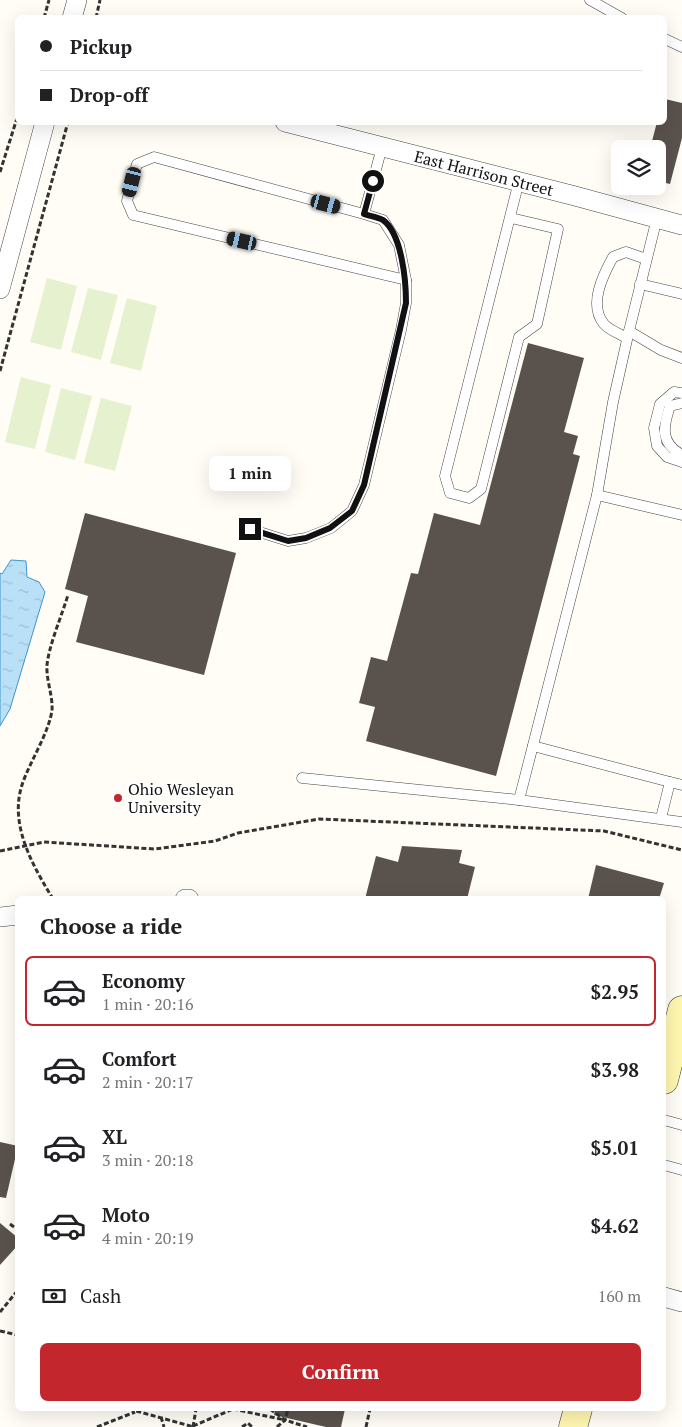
<!DOCTYPE html>
<html lang="en">
<head>
<meta charset="utf-8">
<style>
	:root { --surface:#fff; --page:#f6f6f6; --text:#202124; --muted:#757577; --line:#e0e0e0; --accent:#c4262e }
	body { margin:0; font-family:"PT Serif",serif; background:var(--page); color:var(--text); height:100vh; display:flex; flex-direction:column; font-size:19px; white-space:nowrap }
	* { box-sizing:border-box; margin:0 }
	p { font-size:16px; color:var(--muted) }
	.icon { flex:none; width:28px; height:28px; fill:none; stroke:currentColor; stroke-width:2; stroke-linecap:round; stroke-linejoin:round }
	.map { position:relative; flex:1; overflow:hidden }
	.side { position:absolute; left:15px; top:896px; width:651px; height:515px; display:flex; flex-direction:column; background:var(--surface); border-radius:8px; box-shadow:0 5px 20px #0002 }
	.side>* { flex:none }
	.banner { position:absolute; left:15px; top:15px; width:652px; height:110px; border-radius:8px; box-shadow:0 5px 20px #0002; display:grid; align-content:center; height:110px; padding:0 25px; background:var(--surface) }
	.controls { position:absolute; left:611px; top:140px; display:grid; gap:10px }
	.controls a { display:grid; place-items:center; width:55px; height:55px; border-radius:8px; background:var(--surface); box-shadow:0 5px 20px #0002; font-size:25px }
	.end { position:absolute; width:22px; height:22px; margin:-11px; border:6px solid #111; background:#fff; box-shadow:0 0 0 2px #fff }
	.from { border-radius:50% }
	.bubble { position:absolute; height:35px; border-radius:8px; background:var(--surface); box-shadow:0 5px 20px #0002; font-size:16px; font-weight:600; line-height:35px; text-align:center }
	.car { position:absolute; width:15px; height:30px; margin:-15px -8px; border-radius:6px; box-shadow:0 0 4px 1px #0007; background:linear-gradient(#222 24%,#8ab4d8 0 40%,#222 0 76%,#8ab4d8 0 86%,#222 0) }
	.banner b { display:flex; align-items:center; gap:18px; height:48px; font-size:19px }
	.banner b+b { border-top:1px solid var(--line) }
	.banner i { width:12px; height:12px; background:var(--text) }
	ul { padding:0; list-style:none }
	li { display:flex; align-items:center; gap:15px; height:70px; margin:0 10px 8px; padding:0 15px; border:2px solid transparent; border-radius:8px }
	li div { flex:1 }
	li b { display:block; font-size:19px }
	li em { font-style:normal; font-weight:600 }
	li.on { border-color:var(--accent) }
	li>.icon { width:45px; height:45px; stroke-width:1.5 }
	h2 { padding:0 25px; font-size:22px; line-height:60px }
	.pay { display:flex; align-items:center; gap:12px; height:55px; padding:0 25px; font-size:19px }
	.pay p { margin-inline-start:auto }
	.action { display:flex; gap:10px; margin-top:auto; padding:10px 25px }
	.action a { flex:1; height:58px; border-radius:8px; background:var(--accent); color:#fff; font-size:20px; font-weight:600; line-height:58px; text-align:center }
	.map>svg:first-child { display:block }
	.pitch { fill:#e6f2cf }
	.water { fill:url(#water-ripples); stroke:#3f96cf }
	.building { fill:#5a524d }
	.lines { fill:none; stroke-linecap:round; stroke-linejoin:round }
	.lane-casing { stroke:#444; stroke-width:11 }
	.street-casing { stroke:#444; stroke-width:20 }
	.secondary-casing { stroke:#333; stroke-width:29 }
	.path { stroke:#333; stroke-width:3; stroke-dasharray:5 2.5; stroke-linecap:butt }
	.lane { stroke:#fff; stroke-width:10 }
	.street { stroke:#fff; stroke-width:19 }
	.secondary { stroke:#fff6b0; stroke-width:28 }
	.route { stroke:#111; stroke-width:6 }
	.poi-dot { fill:#c4262e; stroke:#fff; stroke-width:2 }
	.labels { text-anchor:middle; dominant-baseline:central; stroke-width:5; stroke-linejoin:round; paint-order:stroke }
	.street-label { font-size:16px; fill:#111; stroke:#fff }
	.poi-label { font-size:16px; fill:#111; stroke:#fff; text-anchor:start }
</style>
</head>
<body>
<div class="map">
<svg width="682" height="1427" viewBox="0 0 682 1427">
	<defs>
		<pattern id="water-ripples" width="26" height="14" patternUnits="userSpaceOnUse" patternTransform="scale(1.25)"><rect width="26" height="14" fill="#b9e0f7"/><path d="M2 4q2-2 4 0t4 0M15 11q2-2 4 0t4 0" fill="none" stroke="#9ebfd3"/></pattern>
	</defs>
	<rect width="100%" height="100%" fill="#fffdf5"/>
	<!-- pitch -->
	<g class="pitch">
		<path d="M47 278 77 286 61 350 30 342Z"/>
		<path d="M88 288 118 295 101 360 71 352Z"/>
		<path d="M127 298 157 306 141 371 110 363Z"/>
		<path d="M21 377 51 385 35 449 5 442Z"/>
		<path d="M61 388 92 396 75 460 45 452Z"/>
		<path d="M101 398 132 406 115 471 84 463Z"/>
	</g>
	<!-- water -->
	<path class="water" d="M11 560 26 561 27 577 39 582 45 592 10 709 0 726V573L2 574Z"/>
	<!-- building -->
	<g class="building">
		<path d="M665 99 682 103V138L670 184 658 181V149H650L657 122H665Z"/>
		<path d="M528 343 584 358 564 432 578 436 573 454 580 456 496 776 366 741 375 707 359 703 371 657 387 661 411 573 418 574 434 513 480 525Z"/>
		<path d="M85 513 236 553 204 675 76 642 88 596 65 589Z"/>
		<path d="M402 846 462 850 459 863 475 867 467 899H365L376 856 398 862Z"/>
		<path d="M596 865 664 883 659 899H588Z"/>
		<path d="M0 1142 18 1146 6 1198 0 1197Z"/>
		<path d="M0 1223 18 1238V1245L0 1265Z"/>
		<path d="M275 1409H345L341 1427H326L274 1415Z"/>
	</g>
	<g class="lines">
		<defs>
			<g id="lane">
				<path d="M590 0 622 18"/>
				<path d="M665 39 682 47"/>
				<path d="M364 214 383 220 399 245 406 280 133 215 127 201 137 164 154 157 364 214 382 147"/>
				<path d="M511 218 558 229 537 324 519 337 481 489 469 498 450 493 445 476 519 181"/>
				<path d="M657 218 629 331 661 350 682 358"/>
				<path d="M640 284 682 294"/>
				<path d="M629 331 613 402 597 495 519 800 682 822"/>
				<path d="M627 338C620 334 609 330 604 324 588 305 603 275 613 257L626 252 646 259"/>
				<path d="M682 393 674 392 660 404 654 428 657 446 667 457 682 462"/>
				<path d="M682 403 670 406C663 427 660 443 682 455"/>
				<path d="M597 495 682 515"/>
				<path d="M250 529 288 541 306 538 331 528 352 511 364 485 401 330 406 303V280"/>
				<path d="M533 746 670 782"/>
				<path d="M302 778 519 800"/>
				<path d="M661 818 670 782 682 785"/>
				<path d="M664 1120 682 1125"/>
				<path d="M664 1165 682 1170"/>
			</g>
			<g id="street">
				<path d="M72 18 77 0"/>
				<path d="M285 122 575 196 682 225"/>
				<path d="M0 289 45 122"/>
				<path d="M185 899H189"/>
				<path d="M0 917 18 915"/>
				<path d="M664 1297 682 1302"/>
			</g>
			<g id="secondary">
				<path d="M664 1080 682 1010"/>
				<path d="M573 1427 578 1409"/>
			</g>
		</defs>
		<!-- lane casing -->
		<use href="#lane" class="lane-casing"/>
		<!-- street casing -->
		<use href="#street" class="street-casing"/>
		<!-- secondary casing -->
		<use href="#secondary" class="secondary-casing"/>
		<!-- path -->
		<g class="path">
			<path d="M44 18 49 0"/>
			<path d="M96 18 100 0"/>
			<path d="M0 172 18 115"/>
			<path d="M0 371 68 122"/>
			<path d="M0 851 44 842 155 849 215 841 238 833 319 819 604 831 682 850"/>
			<path d="M53 899C33 866 9 825 22 785 29 763 49 733 52 710 53 696 46 680 47 665 49 645 62 615 68 595"/>
			<path d="M10 1224 18 1230"/>
			<path d="M0 1312 18 1290"/>
			<path d="M0 1331 18 1335"/>
			<path d="M129 1409 194 1427"/>
			<path d="M233 1409 285 1420"/>
			<path d="M270 1409 285 1420 307 1427"/>
			<path d="M161 1417 164 1427"/>
			<path d="M193 1426 233 1409"/>
			<path d="M97 1427 135 1412"/>
			<path d="M193 1427 196 1409"/>
			<path d="M242 1427 248 1423 252 1427"/>
			<path d="M277 1427 285 1420 288 1409"/>
			<path d="M366 1427 370 1409"/>
		</g>
		<!-- lane -->
		<use href="#lane" class="lane"/>
		<!-- street -->
		<use href="#street" class="street"/>
		<!-- secondary -->
		<use href="#secondary" class="secondary"/>
	</g>
	<g class="lines">
		<!-- route -->
		<path class="route" d="M250 529 288 541 306 538 330 528 352 511 364 485 406 303C406 281 402 234 383 220 378 217 369 216 364 214L373 181"/>
	</g>
	<!-- markers -->
	<circle class="poi-dot" cx="118" cy="798" r="5"/>
	<g class="labels">
		<!-- street labels -->
		<g class="street-label">
			<text transform="translate(484 173) rotate(14)">East Harrison Street</text>
		</g>
		<!-- poi labels -->
		<g class="poi-label">
			<text x="128" y="789">Ohio Wesleyan<tspan x="128" dy="18">University</tspan></text>
		</g>
	</g>
</svg>
<div class="controls">
<a><svg class="icon" aria-label="layers" viewBox="0 0 24 24"><path d="M12 4l9 5-9 5-9-5zM3 14l9 5 9-5"/></svg></a>
</div>
<i class="end from" style="left:373px;top:181px"></i>
<i class="end" style="left:250px;top:529px"></i>
<div class="bubble" style="left:209px;top:456px;width:82px">1 min</div>
<i class="car" style="left:132px;top:182px;rotate:194deg"></i>
<i class="car" style="left:326px;top:204px;rotate:105deg"></i>
<i class="car" style="left:242px;top:241px;rotate:283deg"></i>
<div class="banner">
<b><i class="from"></i>Pickup</b>
<b><i></i>Drop-off</b>
</div>
<section class="side">
<h2>Choose a ride</h2>
<ul>
<li class="on"><svg class="icon" aria-label="car" viewBox="0 0 24 24"><path d="M5 17H2v-5l4-1 3-4h7l3 4 3 1v5h-3M9 17h6M6 11h13"/><circle cx="7" cy="17" r="2"/><circle cx="17" cy="17" r="2"/></svg><div><b>Economy</b><p>1 min · 20:16</p></div><em>$2.95</em></li>
<li><svg class="icon" aria-label="car" viewBox="0 0 24 24"><path d="M5 17H2v-5l4-1 3-4h7l3 4 3 1v5h-3M9 17h6M6 11h13"/><circle cx="7" cy="17" r="2"/><circle cx="17" cy="17" r="2"/></svg><div><b>Comfort</b><p>2 min · 20:17</p></div><em>$3.98</em></li>
<li><svg class="icon" aria-label="car" viewBox="0 0 24 24"><path d="M5 17H2v-5l4-1 3-4h7l3 4 3 1v5h-3M9 17h6M6 11h13"/><circle cx="7" cy="17" r="2"/><circle cx="17" cy="17" r="2"/></svg><div><b>XL</b><p>3 min · 20:18</p></div><em>$5.01</em></li>
<li><svg class="icon" aria-label="car" viewBox="0 0 24 24"><path d="M5 17H2v-5l4-1 3-4h7l3 4 3 1v5h-3M9 17h6M6 11h13"/><circle cx="7" cy="17" r="2"/><circle cx="17" cy="17" r="2"/></svg><div><b>Moto</b><p>4 min · 20:19</p></div><em>$4.62</em></li>
</ul>
<div class="pay"><svg class="icon" aria-label="cash" viewBox="0 0 24 24"><path d="M3 7h18v10H3z"/><circle cx="12" cy="12" r="2"/></svg>Cash<p>160 m</p></div>
<div class="action"><a>Confirm</a></div>
</section>
</div>
</body>
</html>
